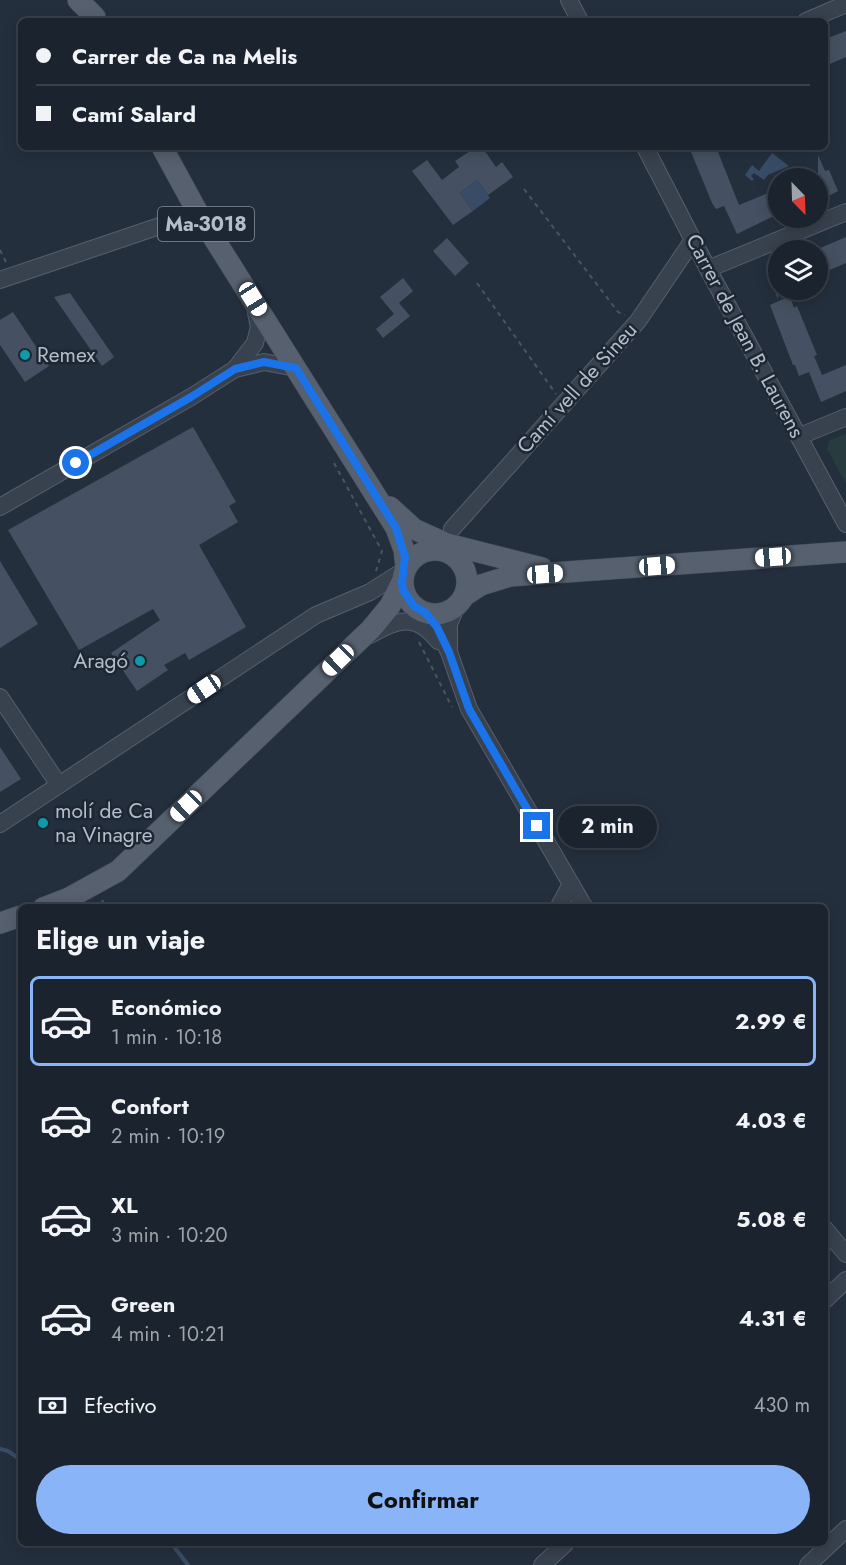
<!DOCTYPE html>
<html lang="es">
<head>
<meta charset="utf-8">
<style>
	:root { --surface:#1b232e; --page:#282f3a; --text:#f1f3f6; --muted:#a0a4aa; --line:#39404a; --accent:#8ab4f8 }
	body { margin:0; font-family:Jost,sans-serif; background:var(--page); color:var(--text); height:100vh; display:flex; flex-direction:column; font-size:22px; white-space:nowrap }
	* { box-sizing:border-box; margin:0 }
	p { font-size:20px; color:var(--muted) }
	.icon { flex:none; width:33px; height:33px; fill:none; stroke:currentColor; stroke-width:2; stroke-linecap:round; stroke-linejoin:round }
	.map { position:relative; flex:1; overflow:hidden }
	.side { position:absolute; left:18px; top:904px; width:810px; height:642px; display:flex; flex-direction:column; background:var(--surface); border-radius:9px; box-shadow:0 3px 15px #0003,0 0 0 2px var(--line) }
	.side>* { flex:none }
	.hud { position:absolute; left:18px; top:18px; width:810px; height:132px; border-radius:9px; box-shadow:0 3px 15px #0003,0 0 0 2px var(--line); display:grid; align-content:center; height:132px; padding:0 18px; background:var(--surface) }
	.needle { width:39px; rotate:157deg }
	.tools { position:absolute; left:768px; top:168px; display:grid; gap:12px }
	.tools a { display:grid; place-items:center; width:60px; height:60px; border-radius:50%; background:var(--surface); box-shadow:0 3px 15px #0003,0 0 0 2px var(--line); font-size:30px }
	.end { position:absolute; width:27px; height:27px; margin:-14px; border:8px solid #1a73e8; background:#fff; box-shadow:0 0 0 3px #fff }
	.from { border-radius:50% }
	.bubble { position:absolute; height:42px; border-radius:21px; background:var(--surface); box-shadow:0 3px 15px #0003,0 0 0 2px var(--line); font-size:20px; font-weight:700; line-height:42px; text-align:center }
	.car { position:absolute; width:18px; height:36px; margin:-18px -9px; border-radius:8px; box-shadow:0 0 4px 2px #0007; background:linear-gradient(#fff 24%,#345 0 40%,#fff 0 76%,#345 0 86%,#fff 0) }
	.hud b { display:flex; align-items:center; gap:21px; height:57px; font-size:22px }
	.hud b+b { border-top:2px solid var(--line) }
	.hud i { width:15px; height:15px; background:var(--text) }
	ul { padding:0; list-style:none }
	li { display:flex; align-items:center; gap:18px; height:90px; margin:0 12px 9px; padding:0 6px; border:3px solid transparent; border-radius:9px }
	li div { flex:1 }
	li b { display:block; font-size:22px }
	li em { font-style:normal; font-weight:700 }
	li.current { border-color:var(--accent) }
	li>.icon { width:54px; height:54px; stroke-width:1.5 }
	h2 { padding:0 18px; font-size:27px; line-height:72px }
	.pay { display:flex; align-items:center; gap:15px; height:66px; padding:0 18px; font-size:22px }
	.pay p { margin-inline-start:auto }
	.primary-button { display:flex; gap:12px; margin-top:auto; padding:12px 18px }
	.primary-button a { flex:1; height:69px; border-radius:36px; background:var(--accent); color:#111; font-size:24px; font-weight:700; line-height:69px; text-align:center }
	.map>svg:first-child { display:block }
	.green { fill:#263c3f }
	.water { fill:#394c67 }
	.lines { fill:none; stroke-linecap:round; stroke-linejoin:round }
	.stream { stroke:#394c67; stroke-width:4 }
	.building { fill:#455162 }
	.minor-casing { stroke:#565f6c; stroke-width:18 }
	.major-casing { stroke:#414a57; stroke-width:22 }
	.path { stroke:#44595c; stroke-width:2; stroke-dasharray:4.5 4.5; stroke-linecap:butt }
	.minor { stroke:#38414e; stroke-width:16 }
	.major { stroke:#56606e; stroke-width:21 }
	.route { stroke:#1a73e8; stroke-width:8 }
	.culture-dot { fill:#0f9aa8; stroke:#1d2633; stroke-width:2 }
	.labels { text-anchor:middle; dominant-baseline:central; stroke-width:5; stroke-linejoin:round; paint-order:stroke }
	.shield { fill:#1d2633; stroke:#878f9c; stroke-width:1.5 }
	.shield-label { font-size:20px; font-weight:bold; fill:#b4bcc9 }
	.street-label { font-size:21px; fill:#b4bcc9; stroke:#1d2633 }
	.poi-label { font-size:21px; fill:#b4bcc9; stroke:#1d2633; text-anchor:start }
</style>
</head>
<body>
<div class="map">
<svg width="846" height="1565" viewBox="0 0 846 1565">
	<rect width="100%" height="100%" fill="#242f3e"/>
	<!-- green -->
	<path class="green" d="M846 434V484L827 449 830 440Z"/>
	<!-- water -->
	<g class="water">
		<path d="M772 153 789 166 768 175 764 180 754 173 751 176 754 179 752 181 745 175 752 165 759 171Z"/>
		<path d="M477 180 490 198 473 211 460 193Z"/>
	</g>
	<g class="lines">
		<!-- stream -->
		<g class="stream">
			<path d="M0 1449 8 1451 21 1460"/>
			<path d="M172 1544 188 1565"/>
		</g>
	</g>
	<!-- building -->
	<g class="building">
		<path d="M846 31V57L825 66V39Z"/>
		<path d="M476 147H482L496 167 502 162 513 177 488 195 477 180 460 193 473 211 453 225 412 171 427 160 442 180 459 167 455 161Z"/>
		<path d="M689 147H716L739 205 778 189V214L737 234 724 206 716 209 712 203Z"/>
		<path d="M818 155 825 171 829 170 838 191 821 200 818 199Z"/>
		<path d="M846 237V263L818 275V249Z"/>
		<path d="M447 238 469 263 455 276 433 251Z"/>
		<path d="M778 265V299L766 270Z"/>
		<path d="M403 278 413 291 399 303 410 316 383 338 376 329 394 314 380 297Z"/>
		<path d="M70 293 114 357 102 366 54 297Z"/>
		<path d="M790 296 794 308 797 306 817 355 814 356 822 375 846 365V391L821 402 809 372 799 376 795 365H793L770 305Z"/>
		<path d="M13 312 49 366 25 382 0 345V320Z"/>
		<path d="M193 427 236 502 229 506 238 522 199 545 246 627 189 660 185 653 164 665 168 670 137 691 111 653 160 620 153 609 79 650 8 530Z"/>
		<path d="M0 561 38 624 0 648Z"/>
		<path d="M0 747 21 779 0 792Z"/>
	</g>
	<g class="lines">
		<defs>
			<g id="minor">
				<path d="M569 0 580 21"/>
				<path d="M806 21 846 4"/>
				<path d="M645 147 708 269 846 524"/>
				<path d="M708 269 846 212"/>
				<path d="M0 280 198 213"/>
				<path d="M235 369 264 362 296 368"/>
				<path d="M800 436 846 417"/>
				<path d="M0 507 191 397 235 369 255 343 259 327 255 308"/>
				<path d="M452 529 638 321 693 240"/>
				<path d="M427 613 437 627 449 652 469 709 585 908"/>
				<path d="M370 635C398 619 416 613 438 641"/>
				<path d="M449 648V624L456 607"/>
				<path d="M0 697 59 785"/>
				<path d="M0 824 316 615 370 592 403 571"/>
				<path d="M558 908 571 884"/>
				<path d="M825 1229 846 1254"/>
				<path d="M825 1300 846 1280"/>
				<path d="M542 1565 565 1544"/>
				<path d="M808 1565 846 1529"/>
			</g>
			<g id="major">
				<path d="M78 0 95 17"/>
				<path d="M162 147 198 213 396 528 404 550 406 567"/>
				<path d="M390 507 414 529 447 544 542 568"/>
				<circle cx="435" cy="582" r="32"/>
				<path d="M464 596 481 585 510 576 846 552"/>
				<path d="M43 908 69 898 118 871 371 629 390 606 402 582"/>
				<path d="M0 923 21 916"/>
			</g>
		</defs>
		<!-- minor casing -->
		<use href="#minor" class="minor-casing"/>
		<!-- major casing -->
		<use href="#major" class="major-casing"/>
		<!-- path -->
		<g class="path">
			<path d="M524 189 618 312 625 315"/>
			<path d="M0 250 6 262"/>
			<path d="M477 283 556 394"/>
			<path d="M334 463 382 551 376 571"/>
			<path d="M419 642 452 707"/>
			<path d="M102 900 107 908"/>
		</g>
		<!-- minor -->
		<use href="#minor" class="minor"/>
		<!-- major -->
		<use href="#major" class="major"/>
	</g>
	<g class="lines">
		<!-- route -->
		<path class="route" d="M76 463 191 397 235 369 264 362 296 368 396 528 405 557 402 582 403 590 414 606 426 613 437 627 449 652 469 709 537 826"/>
	</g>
	<!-- markers -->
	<g class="culture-dot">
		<circle cx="25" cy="355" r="6"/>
		<circle cx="140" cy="661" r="6"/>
		<circle cx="43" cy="823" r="6"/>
	</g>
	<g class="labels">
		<!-- shield labels -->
		<rect class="shield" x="158" y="207" width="96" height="34" rx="4.5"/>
		<g class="shield-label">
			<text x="206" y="224">Ma-3018</text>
		</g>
		<!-- street labels -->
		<g class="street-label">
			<text transform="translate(745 336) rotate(62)">Carrer de Jean B. Laurens</text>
			<text transform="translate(577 388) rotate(-48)">Camí vell de Sineu</text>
		</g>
		<!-- poi labels -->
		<g class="poi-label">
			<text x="37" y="355">Remex</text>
			<text x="128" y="661" text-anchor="end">Aragó</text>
			<text x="55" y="811">molí de Ca<tspan x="55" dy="24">na Vinagre</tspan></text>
		</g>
	</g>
</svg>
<div class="tools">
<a><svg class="needle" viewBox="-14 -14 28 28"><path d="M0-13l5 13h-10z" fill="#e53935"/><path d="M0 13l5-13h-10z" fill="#a0a4aa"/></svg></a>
<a><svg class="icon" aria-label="layers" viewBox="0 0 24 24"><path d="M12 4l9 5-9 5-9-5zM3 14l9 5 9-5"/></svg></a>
</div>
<i class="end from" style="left:76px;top:463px"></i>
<i class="end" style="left:537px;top:826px"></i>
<div class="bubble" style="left:558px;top:806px;width:99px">2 min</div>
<i class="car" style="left:253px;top:299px;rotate:148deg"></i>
<i class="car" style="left:773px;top:557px;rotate:266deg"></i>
<i class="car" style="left:657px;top:566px;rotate:86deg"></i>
<i class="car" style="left:545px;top:574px;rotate:86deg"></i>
<i class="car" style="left:338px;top:660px;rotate:226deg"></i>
<i class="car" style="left:204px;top:689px;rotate:236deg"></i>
<i class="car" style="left:186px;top:806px;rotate:226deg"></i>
<div class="hud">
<b><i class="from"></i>Carrer de Ca na Melis</b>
<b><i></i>Camí Salard</b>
</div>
<section class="side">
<h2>Elige un viaje</h2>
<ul>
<li class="current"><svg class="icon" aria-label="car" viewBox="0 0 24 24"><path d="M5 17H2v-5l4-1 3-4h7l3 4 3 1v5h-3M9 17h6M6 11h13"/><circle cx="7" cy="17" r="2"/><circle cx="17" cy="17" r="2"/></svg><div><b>Económico</b><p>1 min · 10:18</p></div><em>2.99 €</em></li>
<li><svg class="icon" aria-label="car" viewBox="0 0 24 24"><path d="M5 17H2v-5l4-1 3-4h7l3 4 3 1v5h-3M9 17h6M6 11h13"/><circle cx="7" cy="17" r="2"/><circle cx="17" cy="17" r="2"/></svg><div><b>Confort</b><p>2 min · 10:19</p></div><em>4.03 €</em></li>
<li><svg class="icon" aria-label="car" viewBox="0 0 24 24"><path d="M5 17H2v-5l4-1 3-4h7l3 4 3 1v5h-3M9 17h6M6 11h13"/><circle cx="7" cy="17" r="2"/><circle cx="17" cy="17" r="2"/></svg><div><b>XL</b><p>3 min · 10:20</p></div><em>5.08 €</em></li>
<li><svg class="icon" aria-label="car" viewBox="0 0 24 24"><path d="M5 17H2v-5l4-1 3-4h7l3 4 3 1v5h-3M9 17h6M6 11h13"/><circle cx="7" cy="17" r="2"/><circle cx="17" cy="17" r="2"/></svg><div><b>Green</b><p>4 min · 10:21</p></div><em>4.31 €</em></li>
</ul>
<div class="pay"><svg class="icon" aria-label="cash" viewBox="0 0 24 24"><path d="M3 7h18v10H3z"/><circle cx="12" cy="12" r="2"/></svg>Efectivo<p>430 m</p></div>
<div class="primary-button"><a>Confirmar</a></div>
</section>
</div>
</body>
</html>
